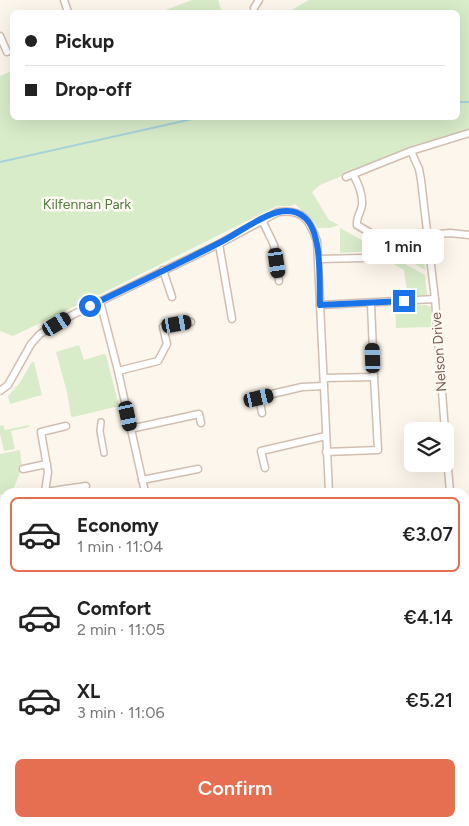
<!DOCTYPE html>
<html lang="en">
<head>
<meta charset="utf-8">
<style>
	:root { --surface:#fff; --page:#f2f2f2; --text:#222; --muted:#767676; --line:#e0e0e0; --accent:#e76f51 }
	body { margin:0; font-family:Figtree,sans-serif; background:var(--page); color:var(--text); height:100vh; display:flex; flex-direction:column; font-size:19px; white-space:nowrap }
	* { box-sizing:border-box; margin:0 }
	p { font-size:16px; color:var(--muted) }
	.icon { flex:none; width:28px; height:28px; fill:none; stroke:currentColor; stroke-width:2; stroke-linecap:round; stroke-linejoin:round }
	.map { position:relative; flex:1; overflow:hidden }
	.sheet { position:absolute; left:0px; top:488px; width:470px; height:339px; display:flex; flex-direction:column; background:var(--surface); border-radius:15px 15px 0 0; box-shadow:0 5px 20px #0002 }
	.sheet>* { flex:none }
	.top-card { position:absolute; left:10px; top:10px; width:450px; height:110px; border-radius:8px; box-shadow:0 5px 20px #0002; display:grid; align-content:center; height:110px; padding:0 15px; background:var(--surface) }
	.buttons { position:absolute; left:404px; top:422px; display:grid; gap:10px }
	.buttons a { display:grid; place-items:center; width:50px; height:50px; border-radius:8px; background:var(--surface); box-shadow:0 5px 20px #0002; font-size:25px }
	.end { position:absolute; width:22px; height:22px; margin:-11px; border:6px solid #1a73e8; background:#fff; box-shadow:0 0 0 2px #fff }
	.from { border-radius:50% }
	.bubble { position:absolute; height:35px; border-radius:8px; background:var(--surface); box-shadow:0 5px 20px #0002; font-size:16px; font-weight:600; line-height:35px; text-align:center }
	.car { position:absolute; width:15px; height:30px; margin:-15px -8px; border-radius:6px; box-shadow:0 0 4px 1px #0007; background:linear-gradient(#222 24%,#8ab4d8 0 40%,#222 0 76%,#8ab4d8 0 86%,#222 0) }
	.top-card b { display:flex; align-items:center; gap:18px; height:48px; font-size:19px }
	.top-card b+b { border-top:1px solid var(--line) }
	.top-card i { width:12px; height:12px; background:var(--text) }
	ul { padding:9px 0 0; list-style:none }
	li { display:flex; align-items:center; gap:15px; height:75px; margin:0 10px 8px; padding:0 5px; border:2px solid transparent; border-radius:8px }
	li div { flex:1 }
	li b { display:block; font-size:19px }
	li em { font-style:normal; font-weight:600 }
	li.active { border-color:var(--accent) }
	li>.icon { width:45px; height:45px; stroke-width:1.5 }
	.action { display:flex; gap:10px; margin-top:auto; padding:10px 15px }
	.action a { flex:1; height:58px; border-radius:8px; background:var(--accent); color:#fff; font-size:20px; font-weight:600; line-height:58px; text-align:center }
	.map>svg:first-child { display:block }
	.green { fill:#d8ecc9 }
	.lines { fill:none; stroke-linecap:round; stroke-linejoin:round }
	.stream { stroke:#a5d3da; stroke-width:2 }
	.pedestrian-casing { stroke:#d1beb0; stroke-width:8 }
	.minor-casing { stroke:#d1beb0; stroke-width:9 }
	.trunk-casing { stroke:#dad1cd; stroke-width:14 }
	.pedestrian { stroke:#fff; stroke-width:5 }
	.minor { stroke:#fff; stroke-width:6 }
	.trunk { stroke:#f9c8a4; stroke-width:11 }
	.route { stroke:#1a73e8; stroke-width:6 }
	.labels { text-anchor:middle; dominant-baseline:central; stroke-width:5; stroke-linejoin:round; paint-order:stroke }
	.park-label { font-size:14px; fill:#537a41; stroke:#fffaf3 }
	.street-label { font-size:14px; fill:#7a5c4d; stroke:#fffaf3 }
</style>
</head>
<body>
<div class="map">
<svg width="469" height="826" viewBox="0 0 469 826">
	<rect width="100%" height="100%" fill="#fdf6ec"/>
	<!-- green -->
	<g class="green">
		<path d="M192 0H218L222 12H160Z"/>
		<path d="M309 0H469V129L412 147 320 185 312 192 329 220 339 225 330 228H317L315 223 295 204 291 206H277L111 289 13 336 0 331V76L12 71V118H458V12H288Z"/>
		<path d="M353 226 405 256 418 255 424 258 425 270 352 228Z"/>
		<path d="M340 228 425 275 427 295 394 297V293L407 292 404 270 371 251 340 253Z"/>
		<path d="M426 305 431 307V327L396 328 395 307Z"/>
		<path d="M79 345 84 360 104 354 106 355 119 406 73 417 71 416 67 392 56 352Z"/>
		<path d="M32 362H34L42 395 10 404 8 396 19 384Z"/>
		<path d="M3 425 5 430 29 425V427L11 431 15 449 4 451 0 434V426Z"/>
		<path d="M20 450 22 468 12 492H5V494L0 495V454Z"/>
	</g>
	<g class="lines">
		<!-- stream -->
		<g class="stream">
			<path d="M458 102H469"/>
			<path d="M0 162 197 118"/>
		</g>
		<defs>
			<path id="pedestrian" d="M101 422 100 431 104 453"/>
			<g id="minor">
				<path d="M64 0 68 12"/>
				<path d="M254 8 259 0"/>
				<path d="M0 36 7 52"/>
				<path d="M411 151 419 169 421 180 435 299 445 431"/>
				<path d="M353 174C358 183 363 194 362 205 361 212 356 218 357 225L405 253 429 250"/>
				<path d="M346 177 411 151 469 133"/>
				<path d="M262 220 274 245 279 281"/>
				<path d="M427 235 450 233 469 235"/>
				<path d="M219 244 232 319"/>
				<path d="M318 259 364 258"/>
				<path d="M163 270 172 297"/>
				<path d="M100 301 118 371 145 492"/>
				<path d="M320 305 435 299"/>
				<path d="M118 371 158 361 167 344 163 327 191 322"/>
				<path d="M324 378 374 377 371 303"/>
				<path d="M0 391 8 385 31 344 40 334 74 314 219 244 278 212C303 209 309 219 317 241L329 492"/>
				<path d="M262 413 259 397 302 387 324 386"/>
				<path d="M130 429 199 414 201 423"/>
				<path d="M445 434 450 492"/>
				<path d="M326 452 378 450 374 377"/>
				<path d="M265 468 261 451 326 436"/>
				<path d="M23 469 47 464"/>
				<path d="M142 480 198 469"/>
				<path d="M45 492 48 472 41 432 66 426"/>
				<path d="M45 492 86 486"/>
				<path d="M465 510 469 513"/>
				<path d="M0 560 5 559"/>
				<path d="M0 656H5"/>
				<path d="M0 711 5 710"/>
				<path d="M465 787 468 788 469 795"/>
				<path d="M177 821 181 826"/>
				<path d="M294 821V826"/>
				<path d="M235 826 237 821"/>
				<path d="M349 826 363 821"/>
				<path d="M464 826 469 811"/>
			</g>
			<g id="trunk">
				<path d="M465 752 469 753"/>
				<path d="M0 795 5 794"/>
				<path d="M0 822 5 821"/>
			</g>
		</defs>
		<!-- pedestrian casing -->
		<use href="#pedestrian" class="pedestrian-casing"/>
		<!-- minor casing -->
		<use href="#minor" class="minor-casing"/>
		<!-- trunk casing -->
		<use href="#trunk" class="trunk-casing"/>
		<!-- pedestrian -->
		<use href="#pedestrian" class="pedestrian"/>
		<!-- minor -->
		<use href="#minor" class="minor"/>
		<!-- trunk -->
		<use href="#trunk" class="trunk"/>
	</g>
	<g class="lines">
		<!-- route -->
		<path class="route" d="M90 306C132 285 175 266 217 244 236 235 258 217 278 212 287 210 297 211 304 217 323 232 319 282 320 305L404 301"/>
	</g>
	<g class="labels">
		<!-- park labels -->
		<g class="park-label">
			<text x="87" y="204">Kilfennan Park</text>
		</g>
		<!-- street labels -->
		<g class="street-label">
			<text transform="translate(439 352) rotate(-94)">Nelson Drive</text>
		</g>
	</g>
</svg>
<div class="buttons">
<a><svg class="icon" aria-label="layers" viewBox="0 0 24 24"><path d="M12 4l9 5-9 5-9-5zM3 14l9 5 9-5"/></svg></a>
</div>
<i class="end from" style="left:90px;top:306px"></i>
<i class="end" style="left:404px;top:301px"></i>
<div class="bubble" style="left:362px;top:229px;width:82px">1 min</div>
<i class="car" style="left:277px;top:263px;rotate:172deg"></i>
<i class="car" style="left:57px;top:324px;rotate:59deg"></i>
<i class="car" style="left:177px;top:324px;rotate:80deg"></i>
<i class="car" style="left:373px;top:358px;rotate:358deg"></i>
<i class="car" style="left:259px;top:398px;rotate:77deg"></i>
<i class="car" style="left:128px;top:416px;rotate:168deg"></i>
<div class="top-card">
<b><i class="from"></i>Pickup</b>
<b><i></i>Drop-off</b>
</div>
<section class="sheet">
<ul>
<li class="active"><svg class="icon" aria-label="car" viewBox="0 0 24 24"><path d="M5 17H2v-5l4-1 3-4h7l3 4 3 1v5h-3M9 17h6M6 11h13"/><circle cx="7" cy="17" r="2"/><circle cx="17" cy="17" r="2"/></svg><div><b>Economy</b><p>1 min · 11:04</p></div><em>€3.07</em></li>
<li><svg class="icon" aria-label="car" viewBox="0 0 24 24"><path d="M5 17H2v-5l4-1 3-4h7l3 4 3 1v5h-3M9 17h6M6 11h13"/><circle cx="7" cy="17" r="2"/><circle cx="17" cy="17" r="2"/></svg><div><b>Comfort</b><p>2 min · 11:05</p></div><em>€4.14</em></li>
<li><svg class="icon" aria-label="car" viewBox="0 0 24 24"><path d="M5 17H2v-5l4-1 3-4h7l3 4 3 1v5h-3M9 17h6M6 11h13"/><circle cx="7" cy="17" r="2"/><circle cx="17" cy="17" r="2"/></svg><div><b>XL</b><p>3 min · 11:06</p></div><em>€5.21</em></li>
</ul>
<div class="action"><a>Confirm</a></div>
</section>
</div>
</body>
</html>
